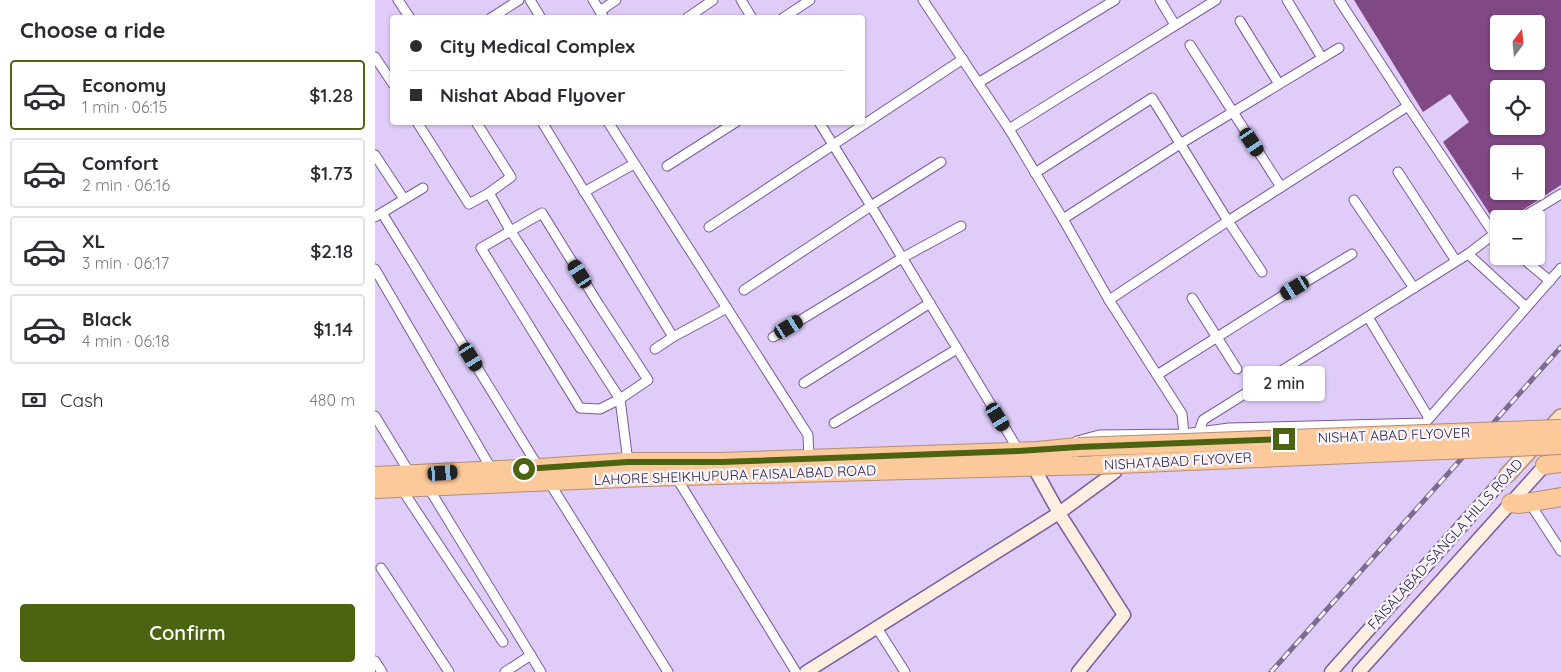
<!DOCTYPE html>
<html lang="en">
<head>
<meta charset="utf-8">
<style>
	:root { --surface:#fff; --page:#f2f2f3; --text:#2b2b33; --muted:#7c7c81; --line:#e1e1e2; --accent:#4c6412 }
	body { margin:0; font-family:Quicksand,sans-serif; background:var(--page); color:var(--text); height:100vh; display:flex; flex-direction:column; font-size:19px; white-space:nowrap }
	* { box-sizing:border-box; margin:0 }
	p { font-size:16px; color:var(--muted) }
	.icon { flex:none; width:28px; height:28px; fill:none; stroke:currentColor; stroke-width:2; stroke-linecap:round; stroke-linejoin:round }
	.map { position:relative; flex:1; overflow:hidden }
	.side { display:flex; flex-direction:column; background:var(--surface); width:375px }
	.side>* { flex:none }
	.top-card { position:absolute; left:15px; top:15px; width:475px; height:110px; border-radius:5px; box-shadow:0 1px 4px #0004; display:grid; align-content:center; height:110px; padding:0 20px; background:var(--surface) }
	.needle { width:32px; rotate:16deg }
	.tools { position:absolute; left:1115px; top:15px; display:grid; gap:10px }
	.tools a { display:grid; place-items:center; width:55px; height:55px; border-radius:5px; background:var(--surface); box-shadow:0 1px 4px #0004; font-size:25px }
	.end { position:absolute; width:22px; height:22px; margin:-11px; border:6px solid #4c6412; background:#fff; box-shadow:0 0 0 2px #fff }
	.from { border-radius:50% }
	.bubble { position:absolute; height:35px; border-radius:5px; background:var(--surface); box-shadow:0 1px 4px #0004; font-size:16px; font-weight:600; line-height:35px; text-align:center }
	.car { position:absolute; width:15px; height:30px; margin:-15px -8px; border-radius:6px; box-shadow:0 0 4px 1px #0007; background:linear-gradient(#222 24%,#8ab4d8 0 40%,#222 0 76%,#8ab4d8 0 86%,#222 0) }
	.top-card b { display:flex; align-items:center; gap:18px; height:48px; font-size:19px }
	.top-card b+b { border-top:1px solid var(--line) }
	.top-card i { width:12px; height:12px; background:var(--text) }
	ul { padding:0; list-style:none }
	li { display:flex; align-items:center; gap:15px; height:70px; margin:0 10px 8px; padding:0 10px; border:2px solid var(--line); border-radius:5px }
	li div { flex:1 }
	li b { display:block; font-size:19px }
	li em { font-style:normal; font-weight:600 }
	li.on { border-color:var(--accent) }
	li>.icon { width:45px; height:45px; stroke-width:1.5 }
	h2 { padding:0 20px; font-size:22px; line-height:60px }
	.pay { display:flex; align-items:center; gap:12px; height:55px; padding:0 20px; font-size:19px }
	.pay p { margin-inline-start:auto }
	.action { display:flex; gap:10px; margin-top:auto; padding:10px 20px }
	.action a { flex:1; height:58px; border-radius:5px; background:var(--accent); color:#fff; font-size:20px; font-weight:600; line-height:58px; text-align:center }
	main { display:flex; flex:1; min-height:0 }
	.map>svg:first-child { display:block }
	.building { fill:#804884; fill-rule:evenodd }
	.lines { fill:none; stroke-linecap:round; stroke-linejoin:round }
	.street-casing { stroke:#7a5b9c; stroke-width:11 }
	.secondary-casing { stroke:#7a5b9c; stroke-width:15 }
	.primary-casing { stroke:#b28d77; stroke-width:18 }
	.highway-casing { stroke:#b28d77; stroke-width:20 }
	.street { stroke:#fff; stroke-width:9 }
	.secondary { stroke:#feefe1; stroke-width:12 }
	.primary { stroke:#fddfc2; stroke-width:15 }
	.highway { stroke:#fcca9a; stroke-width:18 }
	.rail-casing { stroke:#7b6b8e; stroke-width:5 }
	.rail { stroke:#f9f5fd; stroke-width:3; stroke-dasharray:9; stroke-linecap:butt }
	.highway-bridge-casing { stroke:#b28d77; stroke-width:20; stroke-linecap:butt }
	.highway-bridge { stroke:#fcca9a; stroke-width:18 }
	.route { stroke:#4c6412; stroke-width:6 }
	.labels { text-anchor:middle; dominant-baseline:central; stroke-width:5; stroke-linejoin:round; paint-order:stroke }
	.street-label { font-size:14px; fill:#291c37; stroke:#f9f5fd }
</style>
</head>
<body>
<main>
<section class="side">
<h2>Choose a ride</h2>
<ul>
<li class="on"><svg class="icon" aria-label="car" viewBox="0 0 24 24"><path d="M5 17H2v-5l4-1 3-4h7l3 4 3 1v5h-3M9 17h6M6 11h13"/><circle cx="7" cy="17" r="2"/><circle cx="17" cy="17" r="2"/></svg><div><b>Economy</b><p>1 min · 06:15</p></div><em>$1.28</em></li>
<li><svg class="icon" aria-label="car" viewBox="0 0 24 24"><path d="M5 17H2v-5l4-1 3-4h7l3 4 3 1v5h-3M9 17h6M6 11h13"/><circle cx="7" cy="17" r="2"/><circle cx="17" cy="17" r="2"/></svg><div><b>Comfort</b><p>2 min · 06:16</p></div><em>$1.73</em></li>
<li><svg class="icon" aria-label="car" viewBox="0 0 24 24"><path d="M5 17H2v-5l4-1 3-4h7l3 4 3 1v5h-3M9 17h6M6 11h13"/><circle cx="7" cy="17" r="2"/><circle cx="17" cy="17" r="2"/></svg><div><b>XL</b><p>3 min · 06:17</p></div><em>$2.18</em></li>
<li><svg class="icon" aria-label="car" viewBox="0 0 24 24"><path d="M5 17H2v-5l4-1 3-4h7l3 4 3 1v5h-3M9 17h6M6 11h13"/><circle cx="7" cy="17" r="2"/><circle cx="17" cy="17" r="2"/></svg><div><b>Black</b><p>4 min · 06:18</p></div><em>$1.14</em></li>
</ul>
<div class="pay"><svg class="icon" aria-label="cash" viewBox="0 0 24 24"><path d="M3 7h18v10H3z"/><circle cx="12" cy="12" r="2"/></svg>Cash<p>480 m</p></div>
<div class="action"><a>Confirm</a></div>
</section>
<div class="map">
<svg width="1186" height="672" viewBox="0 0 1186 672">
	<rect width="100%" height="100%" fill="#dfccf8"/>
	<!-- building -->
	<path class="building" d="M979 0H1186V185L1134 219H1118L1068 142 1094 122 1075 94 1048 112ZM1124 24H1161V61H1124ZM1124 89H1161V126H1124ZM1124 154H1161V191H1124Z"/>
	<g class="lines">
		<defs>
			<g id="street">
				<path d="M23 0 35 18"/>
				<path d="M155 0 166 18"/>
				<path d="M218 0 229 18"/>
				<path d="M366 0 377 18"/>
				<path d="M548 0 634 129 688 219 734 300 807 414 809 434"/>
				<path d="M785 0 800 25"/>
				<path d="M912 0 947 58"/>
				<path d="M225 11 241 0"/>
				<path d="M116 18 144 0"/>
				<path d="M312 18 338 0"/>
				<path d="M408 18 435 0"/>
				<path d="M865 21 904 84"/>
				<path d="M815 45 906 187"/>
				<path d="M0 57 18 84"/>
				<path d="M603 83 740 0"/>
				<path d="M42 122 94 204 114 193 135 230 245 399 253 462"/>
				<path d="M101 122 136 177 114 193"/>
				<path d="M167 122 298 337"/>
				<path d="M233 122 433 435 434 459"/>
				<path d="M444 122 496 206 644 451"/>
				<path d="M634 129 841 0"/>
				<path d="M0 155 29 199"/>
				<path d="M292 166 361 122"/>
				<path d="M1023 172 1081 261"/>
				<path d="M660 173 777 98 853 221 734 300"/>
				<path d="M209 192 259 164"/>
				<path d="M979 200 1039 288"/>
				<path d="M7 213 164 468"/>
				<path d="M167 213 224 305 273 380 245 399 225 409 205 408 106 248Z"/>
				<path d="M0 217 48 188"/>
				<path d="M688 219 805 144 964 48"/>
				<path d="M1145 219 1186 194"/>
				<path d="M334 227 588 59"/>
				<path d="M1093 254 1151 307"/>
				<path d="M1145 256 1175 281"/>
				<path d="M0 269 117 470"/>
				<path d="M887 272 853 221 1033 106"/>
				<path d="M369 290 496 206 566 162"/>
				<path d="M817 298 862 369"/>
				<path d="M993 317 1054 418"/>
				<path d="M398 337 527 258 586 226"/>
				<path d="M280 349 298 337 352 308"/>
				<path d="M782 375 909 295 977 254"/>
				<path d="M429 383 555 303"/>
				<path d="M0 416 36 475"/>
				<path d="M459 423 582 349"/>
				<path d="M824 432 828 420 1093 254 1119 234 1033 106 964 0"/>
				<path d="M702 441 724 435 809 434 854 428 1050 423 1186 268"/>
				<path d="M301 477 421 672"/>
				<path d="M174 482 293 672"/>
				<path d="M53 487 166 672"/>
				<path d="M26 488 128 642"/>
				<path d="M1154 502 1186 551"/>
				<path d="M6 568 74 672"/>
				<path d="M502 628 530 672"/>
				<path d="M0 661 7 672"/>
				<path d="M130 672 156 655"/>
			</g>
			<g id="secondary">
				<path d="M658 466 684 513 749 615 703 672"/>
				<path d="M431 672 684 513 740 472"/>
				<path d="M956 672 1132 475"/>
				<path d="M984 672 1170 465"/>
			</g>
			<path id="primary" d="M1132 475 1186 417"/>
			<g id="highway">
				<path d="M1170 465 1186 463"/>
				<path d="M0 476 164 468 253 462H346L663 451 703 447"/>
				<path d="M0 489 271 477 720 465"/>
				<path d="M1136 503 1145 504 1186 497"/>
			</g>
		</defs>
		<!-- street casing -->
		<use href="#street" class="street-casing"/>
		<!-- secondary casing -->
		<use href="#secondary" class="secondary-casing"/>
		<!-- primary casing -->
		<use href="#primary" class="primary-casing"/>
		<!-- highway casing -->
		<use href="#highway" class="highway-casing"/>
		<!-- street -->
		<use href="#street" class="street"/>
		<!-- secondary -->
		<use href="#secondary" class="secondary"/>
		<!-- primary -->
		<use href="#primary" class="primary"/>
		<!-- highway -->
		<use href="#highway" class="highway"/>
		<defs>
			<path id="rail" d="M896 672 1186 347"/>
		</defs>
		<!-- rail casing -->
		<use href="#rail" class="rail-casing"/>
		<!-- rail -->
		<use href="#rail" class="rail"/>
		<defs>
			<g id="highway-bridge">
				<path d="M703 447 1186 429"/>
				<path d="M720 465 1186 445"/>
			</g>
		</defs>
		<!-- highway-bridge casing -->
		<use href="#highway-bridge" class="highway-bridge-casing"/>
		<!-- highway-bridge -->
		<use href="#highway-bridge" class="highway-bridge"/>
	</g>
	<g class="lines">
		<!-- route -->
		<path class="route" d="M149 469 253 462H346L644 451 703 447 909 439"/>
	</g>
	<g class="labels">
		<!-- street labels -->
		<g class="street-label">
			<text transform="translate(1019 435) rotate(-2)">NISHAT ABAD FLYOVER</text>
			<text transform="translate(803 461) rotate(-3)">NISHATABAD FLYOVER</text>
			<text transform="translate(360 475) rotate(-2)">LAHORE SHEIKHUPURA FAISALABAD ROAD</text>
			<text transform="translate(1070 544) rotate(-48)">FAISALABAD-SANGLA HILLS ROAD</text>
		</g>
	</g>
</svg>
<div class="tools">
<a><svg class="needle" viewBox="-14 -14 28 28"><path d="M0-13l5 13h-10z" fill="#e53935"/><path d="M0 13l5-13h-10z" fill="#7c7c81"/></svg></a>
<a><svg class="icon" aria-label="locate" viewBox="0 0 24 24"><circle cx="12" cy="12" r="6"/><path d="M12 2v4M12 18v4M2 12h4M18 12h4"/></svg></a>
<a>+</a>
<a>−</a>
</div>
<i class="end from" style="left:149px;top:469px"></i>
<i class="end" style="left:909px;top:439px"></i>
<div class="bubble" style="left:868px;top:366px;width:82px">2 min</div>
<i class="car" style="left:877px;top:142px;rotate:147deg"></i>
<i class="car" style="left:205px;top:274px;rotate:328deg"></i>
<i class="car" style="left:920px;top:288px;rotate:239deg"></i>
<i class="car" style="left:414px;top:327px;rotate:59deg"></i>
<i class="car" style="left:96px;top:357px;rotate:148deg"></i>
<i class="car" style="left:623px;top:417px;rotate:149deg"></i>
<i class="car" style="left:68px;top:473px;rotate:86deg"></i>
<div class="top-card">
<b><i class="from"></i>City Medical Complex</b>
<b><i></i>Nishat Abad Flyover</b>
</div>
</div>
</main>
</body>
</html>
